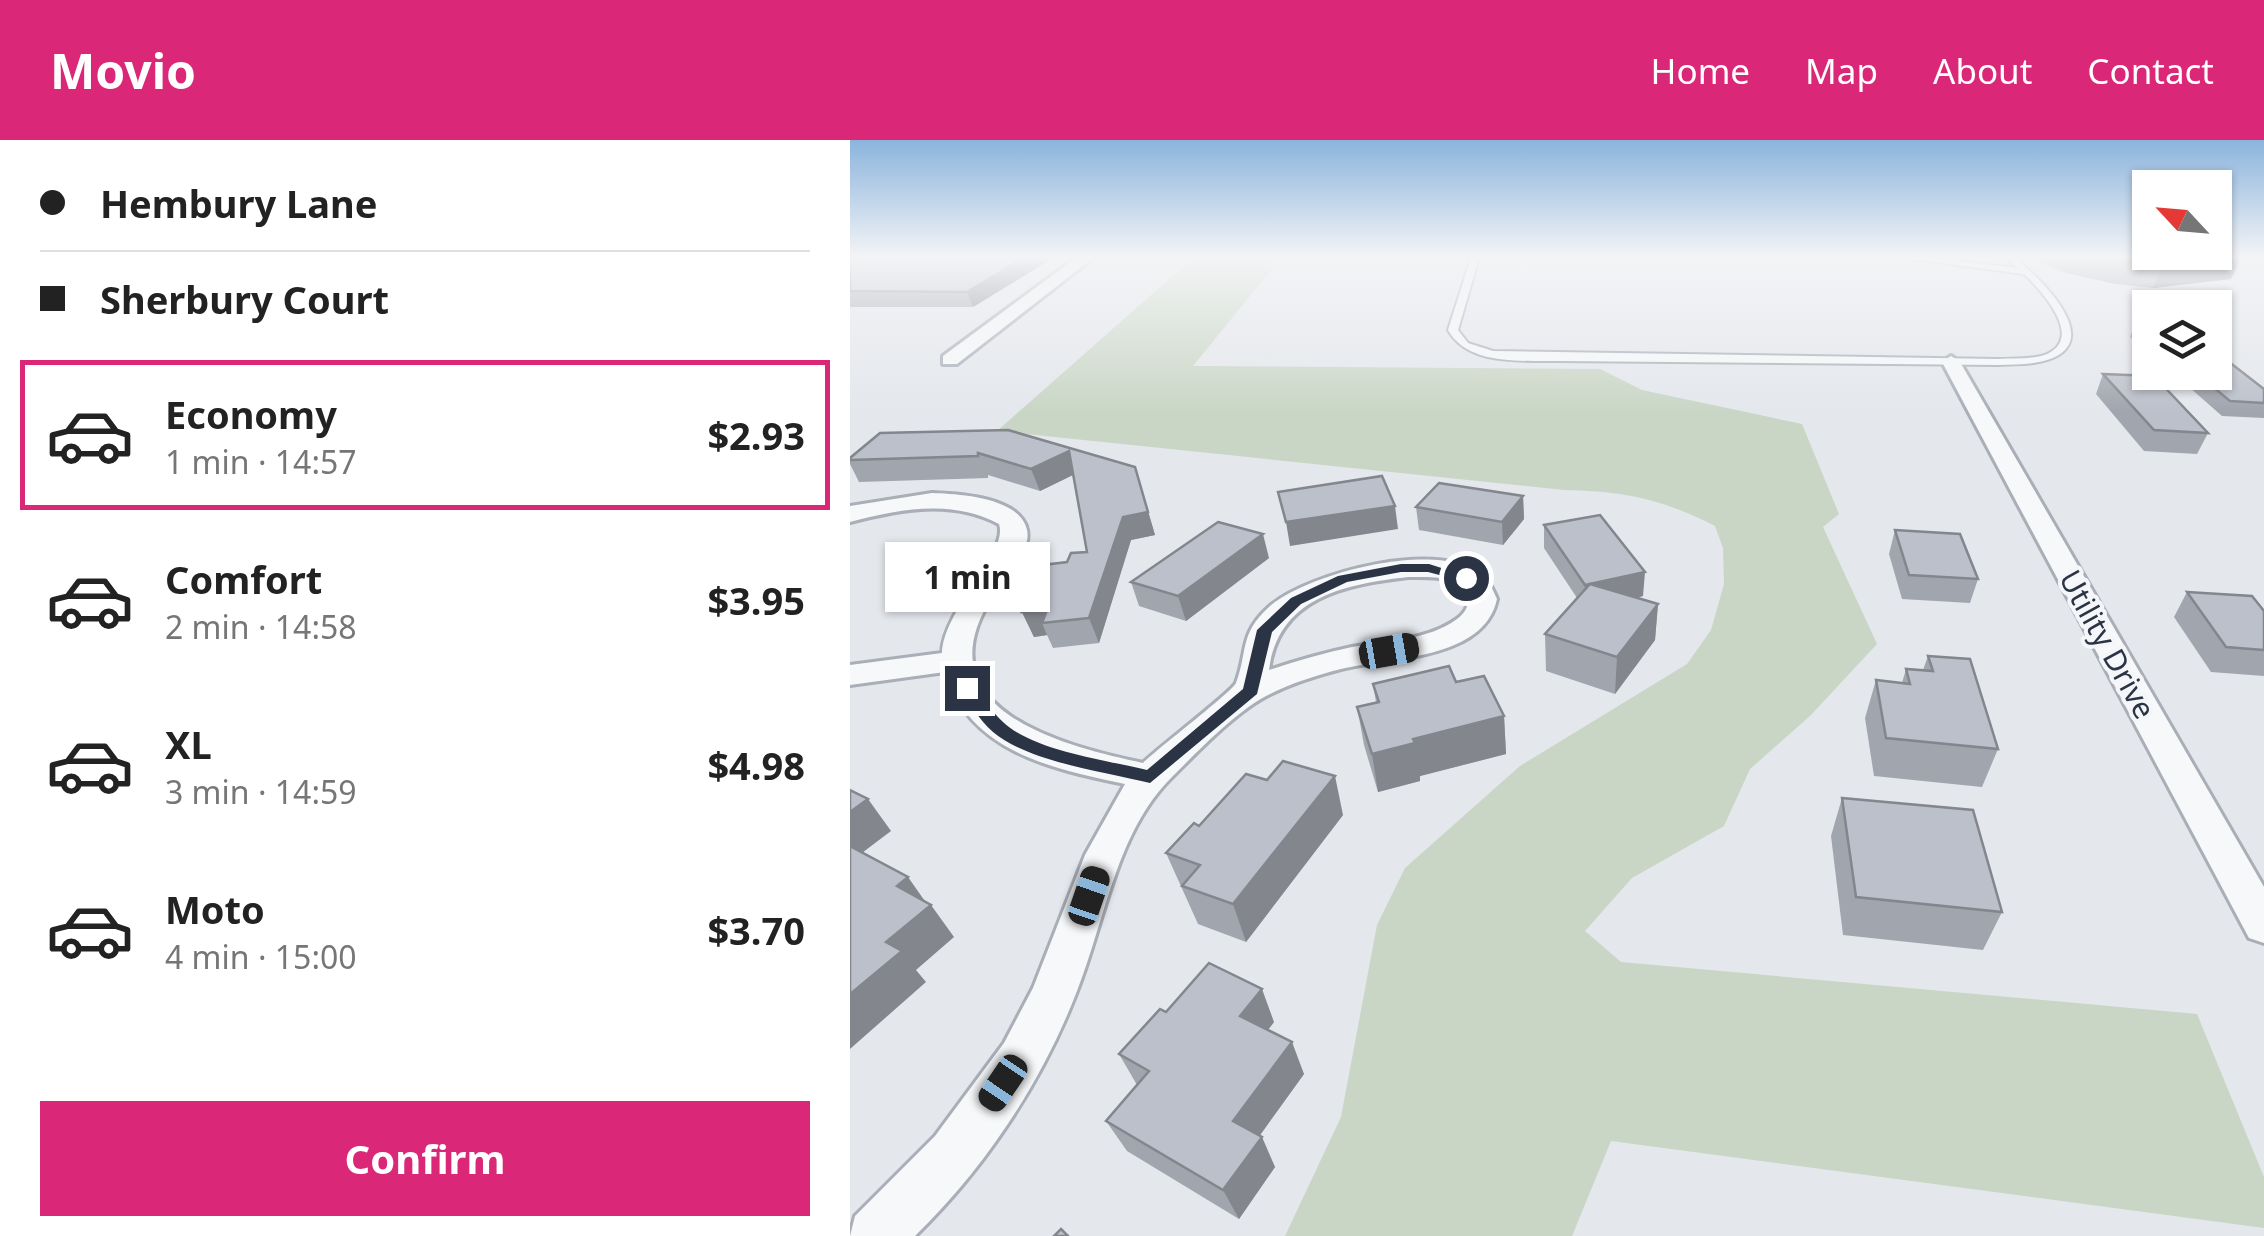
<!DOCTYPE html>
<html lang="en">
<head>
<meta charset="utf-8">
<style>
	:root { --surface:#fff; --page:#f6f6f6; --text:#222; --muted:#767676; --line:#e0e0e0; --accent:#db2777 }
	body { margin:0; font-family:"Noto Sans",sans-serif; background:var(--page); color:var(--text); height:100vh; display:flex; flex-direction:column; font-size:38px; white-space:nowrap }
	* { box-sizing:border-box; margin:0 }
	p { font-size:32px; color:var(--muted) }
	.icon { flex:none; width:55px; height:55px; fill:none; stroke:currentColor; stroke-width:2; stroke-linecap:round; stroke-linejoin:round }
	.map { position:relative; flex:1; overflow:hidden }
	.sheet { display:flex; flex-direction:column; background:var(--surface); width:850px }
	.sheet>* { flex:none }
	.guide { display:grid; align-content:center; height:220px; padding:0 40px; background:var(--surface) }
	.needle { width:65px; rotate:296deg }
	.buttons { position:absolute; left:1282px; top:30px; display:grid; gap:20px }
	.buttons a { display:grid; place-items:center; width:100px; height:100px; border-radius:0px; background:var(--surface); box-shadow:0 2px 8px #0004; font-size:50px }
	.end { position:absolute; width:45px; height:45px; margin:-22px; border:12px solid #2b3445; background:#fff; box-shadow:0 0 0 5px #fff }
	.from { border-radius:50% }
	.bubble { position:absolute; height:70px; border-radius:0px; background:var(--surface); box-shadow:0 2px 8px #0004; font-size:32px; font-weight:700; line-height:70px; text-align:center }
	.car { position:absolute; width:30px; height:60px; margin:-30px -15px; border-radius:12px; box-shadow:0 0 8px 2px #0007; background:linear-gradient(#222 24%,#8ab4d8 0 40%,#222 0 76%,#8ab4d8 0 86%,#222 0) }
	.guide b { display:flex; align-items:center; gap:35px; height:95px; font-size:38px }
	.guide b+b { border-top:2px solid var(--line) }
	.guide i { width:25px; height:25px; background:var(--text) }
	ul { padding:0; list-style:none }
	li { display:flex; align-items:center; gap:30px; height:150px; margin:0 20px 15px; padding:0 20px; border:5px solid transparent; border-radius:0px }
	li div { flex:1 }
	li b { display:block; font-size:38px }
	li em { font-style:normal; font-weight:700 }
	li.active { border-color:var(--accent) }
	li>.icon { width:90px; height:90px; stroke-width:1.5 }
	.button { display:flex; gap:20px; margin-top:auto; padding:20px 40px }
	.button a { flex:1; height:115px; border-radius:0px; background:var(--accent); color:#fff; font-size:40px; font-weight:700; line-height:115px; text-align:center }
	header { display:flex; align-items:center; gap:60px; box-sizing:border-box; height:140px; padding:0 50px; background:var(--accent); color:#fff }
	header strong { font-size:48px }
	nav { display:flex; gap:55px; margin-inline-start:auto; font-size:35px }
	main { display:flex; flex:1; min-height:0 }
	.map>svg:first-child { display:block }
	.green { fill:#c9d6c5 }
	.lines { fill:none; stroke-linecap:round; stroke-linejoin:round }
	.service-casing { stroke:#a9aeb7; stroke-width:4 }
	.minor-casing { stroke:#a9aeb7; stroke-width:6 }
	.service { fill:#f7f8fa; fill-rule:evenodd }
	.minor { fill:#f7f8fa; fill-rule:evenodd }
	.wall { fill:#a1a5ae }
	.shaded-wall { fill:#83868d }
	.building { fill:#bbc0ca; stroke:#83868d; stroke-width:2.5 }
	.route { fill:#2b3445 }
	.labels { text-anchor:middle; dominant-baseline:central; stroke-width:8; stroke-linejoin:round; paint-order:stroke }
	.street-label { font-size:30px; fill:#2b3445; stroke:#f4f6f9 }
</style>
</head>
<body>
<header>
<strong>Movio</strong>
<nav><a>Home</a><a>Map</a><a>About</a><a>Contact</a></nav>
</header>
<main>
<section class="sheet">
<div class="guide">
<b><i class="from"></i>Hembury Lane</b>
<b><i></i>Sherbury Court</b>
</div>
<ul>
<li class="active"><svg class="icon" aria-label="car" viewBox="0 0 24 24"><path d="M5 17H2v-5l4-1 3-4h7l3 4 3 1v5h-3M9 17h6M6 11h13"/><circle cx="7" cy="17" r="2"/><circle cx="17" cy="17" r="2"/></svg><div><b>Economy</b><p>1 min · 14:57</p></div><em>$2.93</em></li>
<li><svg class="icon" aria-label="car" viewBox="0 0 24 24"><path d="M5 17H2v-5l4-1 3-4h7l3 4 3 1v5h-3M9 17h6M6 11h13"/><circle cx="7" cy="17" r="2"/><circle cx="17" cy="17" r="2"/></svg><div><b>Comfort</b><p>2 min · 14:58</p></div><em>$3.95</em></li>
<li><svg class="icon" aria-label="car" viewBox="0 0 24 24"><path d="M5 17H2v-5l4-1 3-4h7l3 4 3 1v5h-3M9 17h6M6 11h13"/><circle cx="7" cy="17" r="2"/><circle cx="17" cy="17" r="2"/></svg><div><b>XL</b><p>3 min · 14:59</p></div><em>$4.98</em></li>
<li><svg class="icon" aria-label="car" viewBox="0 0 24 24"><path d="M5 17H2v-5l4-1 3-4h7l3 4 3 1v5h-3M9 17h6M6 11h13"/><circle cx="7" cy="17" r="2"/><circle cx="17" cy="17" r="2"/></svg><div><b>Moto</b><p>4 min · 15:00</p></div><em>$3.70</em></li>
</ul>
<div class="button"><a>Confirm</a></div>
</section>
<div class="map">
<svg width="1414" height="1096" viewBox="0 0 1414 1096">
	<rect width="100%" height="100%" fill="#e4e7ec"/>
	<!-- green -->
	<path class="green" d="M343 118H431L343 226 750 229 792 250 952 284 989 374 973 387 1027 504 961 575 900 629 874 686 782 738 735 791 771 822 1347 874 1414 1037V1088L761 1001 722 1096H435L491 977 527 785 555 728 670 626 837 524 861 490 874 444 873 408 865 386C812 359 774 351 714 350L147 291Z"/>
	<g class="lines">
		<defs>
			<path id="service" d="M621 118H629L608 190 618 203 643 211 1148 219C1163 218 1182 220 1197 214 1235 197 1190 149 1174 134L1054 118H1081L1168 128 1156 118H1165C1186 135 1253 196 1203 218 1186 225 1166 224 1148 225L711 221C674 220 619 227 598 190Z"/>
			<g id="minor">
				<path d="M226 118H243L107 224H93V216Z"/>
				<path d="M1101 216 1110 222 1414 747V803L1399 798 1092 222Z"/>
				<path d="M82 353C108 354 170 357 177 390 182 412 153 439 142 457 70 570 213 606 293 623 307 609 382 552 386 543 398 511 389 494 419 467 457 433 597 396 636 439 641 444 644 453 647 459 634 520 540 517 491 529 467 535 442 543 420 554 387 570 348 611 322 637 266 692 255 781 227 851 192 942 135 1028 65 1096H0L5 1076 85 996 154 903 183 848 235 715 275 644C203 629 120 612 95 532L0 545V525L92 513C94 468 159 413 149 384 101 359 51 369 0 382V366ZM558 437C575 437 617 434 618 459 619 467 613 475 607 479 579 500 536 501 502 507 474 513 446 521 419 530 428 457 496 444 558 437Z"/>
			</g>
		</defs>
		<!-- service casing -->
		<use href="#service" class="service-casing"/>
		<!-- minor casing -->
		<use href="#minor" class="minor-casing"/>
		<!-- service -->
		<use href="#service" class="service"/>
		<!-- minor -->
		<use href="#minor" class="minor"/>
	</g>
	<!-- wall -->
	<g class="wall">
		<path d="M0 118H203L123 167H0Z"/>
		<path d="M1181 118H1390L1381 139 1303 148 1265 144 1216 133Z"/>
		<path d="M1286 183H1300V214L1280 197Z"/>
		<path d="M1322 232H1365L1414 249V278L1372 276Z"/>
		<path d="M1253 234 1358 293 1347 314 1294 311 1246 254Z"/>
		<path d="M30 293 285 327 305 395 281 400 249 503 203 508 197 495 184 497 172 472 217 422 237 412 223 335 190 351 138 335V338L9 342 0 324V318Z"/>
		<path d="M673 356 674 379 653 405 569 390 566 367Z"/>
		<path d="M694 385 793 456 787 458 808 464 805 500 765 554 696 531 695 494 727 458 694 408Z"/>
		<path d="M1045 390 1128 439 1120 463 1052 459 1039 414Z"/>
		<path d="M419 418 336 481 289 466 281 442Z"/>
		<path d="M1337 452 1414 510V536L1361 532 1324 477Z"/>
		<path d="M1078 516 1148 609 1132 647 1024 636 1015 578 1026 540 1052 543 1056 529 1073 530Z"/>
		<path d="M606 542 654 576 656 614 570 636V641L528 652 514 605 507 567 526 562 523 544Z"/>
		<path d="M992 658 1152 772 1133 810 993 795 981 696Z"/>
		<path d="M493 675 396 802 348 784 316 713 349 686Z"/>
		<path d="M424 882 418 890 454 934 409 996 425 1027 389 1079 277 1011 256 981 287 945 269 914Z"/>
	</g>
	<!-- shaded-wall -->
	<g class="shaded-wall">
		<path d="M174 118H203L123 167 117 152Z"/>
		<path d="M1315 118H1390L1381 139 1303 148Z"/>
		<path d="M219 311 227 333 190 351 181 329Z"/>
		<path d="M285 327 305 395 281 400 249 503 239 478Z"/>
		<path d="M673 356 674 379 653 405 652 382Z"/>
		<path d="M545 366 548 389 440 406 436 382Z"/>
		<path d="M413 394 419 418 336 481 328 456Z"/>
		<path d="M795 432 793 456 734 469 735 445Z"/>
		<path d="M808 464 805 500 765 554 767 517Z"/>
		<path d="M197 470 192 483 197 495 184 497 172 472Z"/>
		<path d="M654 576 656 614 570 636V641L528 652 522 614 563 599Z"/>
		<path d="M485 636 493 675 396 802 383 764Z"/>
		<path d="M18 659 41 691 0 722V672Z"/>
		<path d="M58 737 79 767 81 765 104 797 66 830 76 842 0 909V854L36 802 47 746Z"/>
		<path d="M412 849 424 882 404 908 390 876Z"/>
		<path d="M442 902 454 934 398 1012 383 981Z"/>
		<path d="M412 997 425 1027 389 1079 373 1050Z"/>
	</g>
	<!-- building -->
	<g class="building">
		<path d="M5 118H174L117 152 0 151V121Z"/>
		<path d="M1286 183H1300V195Z"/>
		<path d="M1365 211 1414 249V263L1380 261 1345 232H1365Z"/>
		<path d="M1253 234 1304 236 1358 293 1304 290Z"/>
		<path d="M158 290 285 327 298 372 273 377 239 478 192 483 197 470 172 472 193 425 217 422 221 413 237 412 219 311 181 329 128 313V316L0 320V318L30 293Z"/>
		<path d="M532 336 545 366 436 382 428 352Z"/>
		<path d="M589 343 673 356 652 382 566 367Z"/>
		<path d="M750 375 795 432 735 445 694 385Z"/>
		<path d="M368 382 413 394 328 456 281 442Z"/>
		<path d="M1045 390 1110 394 1128 439 1059 435Z"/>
		<path d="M740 444 808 464 767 517 695 494Z"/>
		<path d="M1337 452 1402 456 1414 471V510L1376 507Z"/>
		<path d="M1078 516 1120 519 1148 609 1036 598 1026 540 1060 544 1056 529 1083 531Z"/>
		<path d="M599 526 606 542 634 536 654 576 563 599 565 603 522 614 507 567 529 562 523 544Z"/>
		<path d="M433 621 485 636 383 764 332 746 350 725 316 713 344 683 349 686 396 634 417 640Z"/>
		<path d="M0 650 18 659 0 672Z"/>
		<path d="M992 658 1123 670 1152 772 1006 757Z"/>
		<path d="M0 706 58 737 47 746 81 765 36 802 52 811 0 854Z"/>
		<path d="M359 823 412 849 390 876 442 902 383 981 412 997 373 1050 256 981 299 931 269 914 310 869 316 872Z"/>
		<path d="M211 1089 218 1096H204Z"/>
	</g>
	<!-- sky -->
	<linearGradient id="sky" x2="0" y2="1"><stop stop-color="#8bb4dd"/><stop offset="0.43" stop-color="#f3f4f6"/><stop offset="1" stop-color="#f3f4f6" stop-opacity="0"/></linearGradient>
	<rect width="1414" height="272" fill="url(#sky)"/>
	<!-- route -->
	<path class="route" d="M551 424H579L623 438 616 442 578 432H551L497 442 451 464 422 492 407 554 300 643C255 632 179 622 143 592 130 581 119 562 109 548L123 545C132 557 142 572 153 582 184 611 256 620 297 630L393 549 407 490 441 458 488 436Z"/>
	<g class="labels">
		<!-- street labels -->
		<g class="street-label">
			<text transform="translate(1258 504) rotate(61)">Utility Drive</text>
		</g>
	</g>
</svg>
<div class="buttons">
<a><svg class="needle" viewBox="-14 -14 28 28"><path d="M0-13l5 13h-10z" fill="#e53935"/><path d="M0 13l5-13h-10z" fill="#767676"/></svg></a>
<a><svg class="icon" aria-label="layers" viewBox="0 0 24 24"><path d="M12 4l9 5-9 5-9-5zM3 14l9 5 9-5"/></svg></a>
</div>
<i class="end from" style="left:616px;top:438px"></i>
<i class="end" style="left:117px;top:548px"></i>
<div class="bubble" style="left:35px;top:402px;width:165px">1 min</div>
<i class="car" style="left:539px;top:511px;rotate:80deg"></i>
<i class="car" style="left:239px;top:756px;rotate:19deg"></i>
<i class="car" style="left:153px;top:943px;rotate:214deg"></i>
</div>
</main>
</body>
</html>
